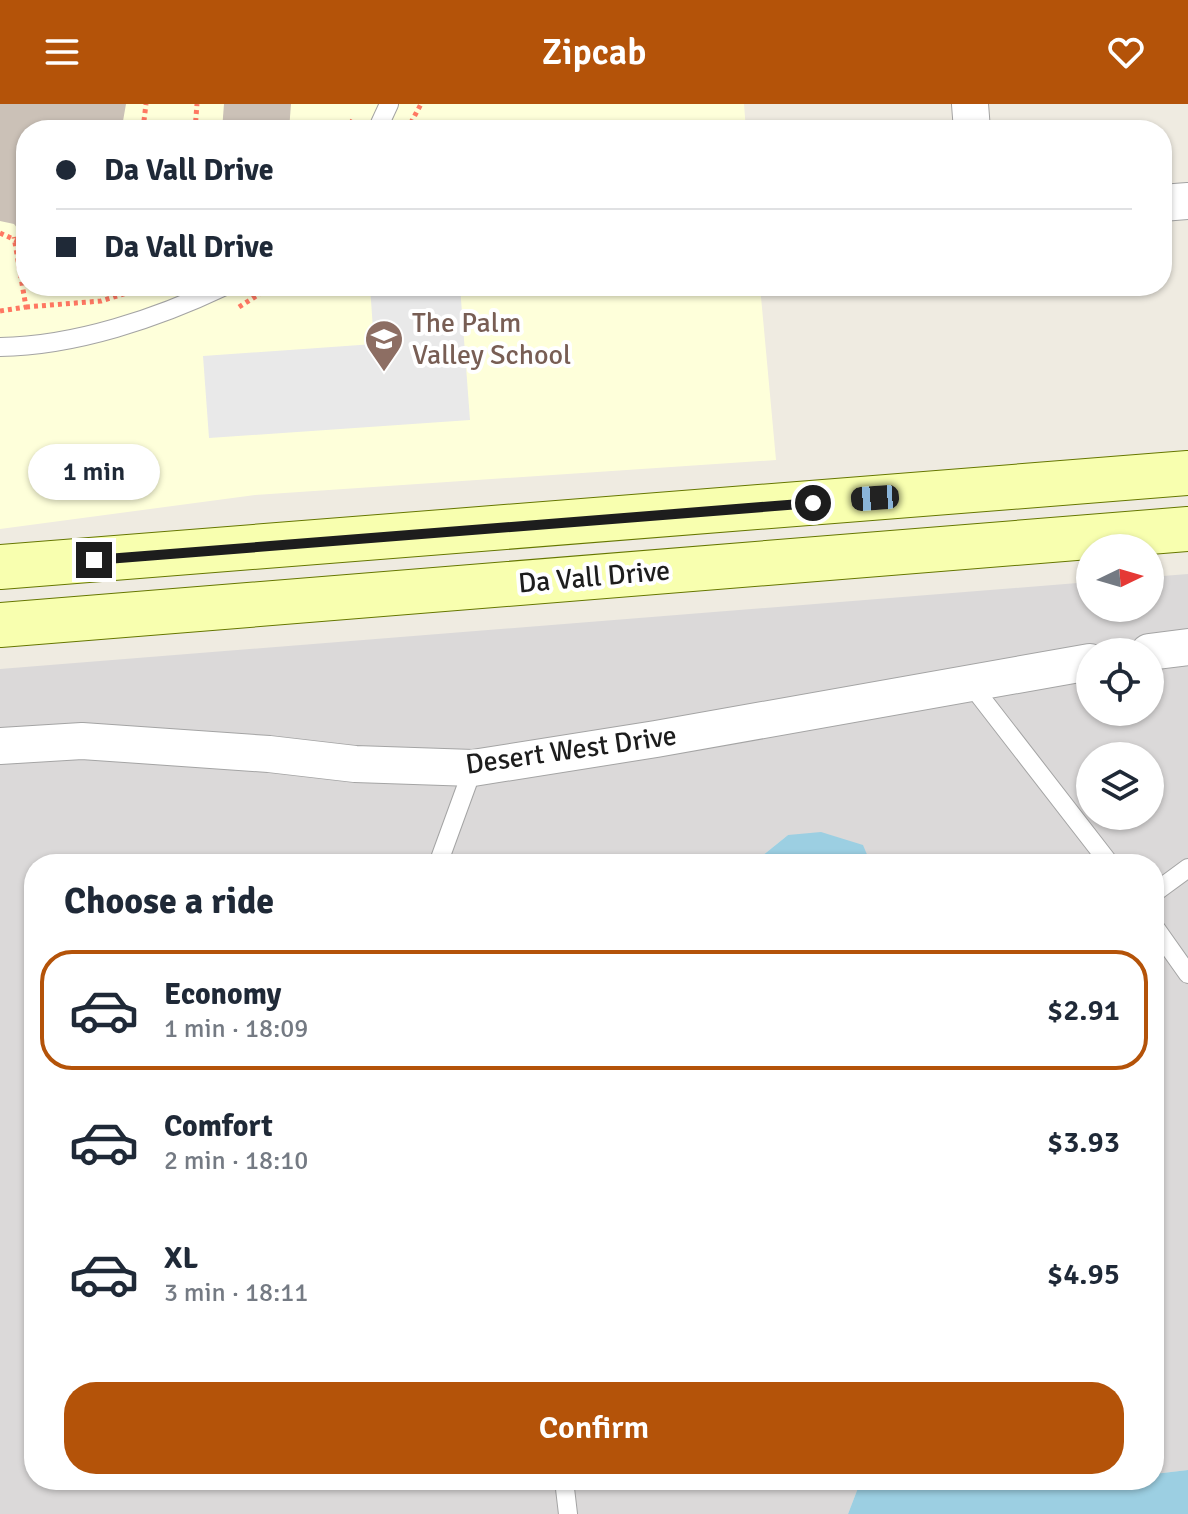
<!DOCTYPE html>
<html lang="en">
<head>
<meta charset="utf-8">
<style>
	:root { --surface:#fff; --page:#f6f6f7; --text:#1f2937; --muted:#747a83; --line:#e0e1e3; --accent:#b45309 }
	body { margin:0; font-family:Signika,sans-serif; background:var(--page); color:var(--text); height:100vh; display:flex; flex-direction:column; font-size:30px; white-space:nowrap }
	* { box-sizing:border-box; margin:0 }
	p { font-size:26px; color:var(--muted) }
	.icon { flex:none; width:44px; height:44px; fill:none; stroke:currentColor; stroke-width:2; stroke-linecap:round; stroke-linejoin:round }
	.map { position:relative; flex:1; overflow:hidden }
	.sheet { position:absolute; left:24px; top:750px; width:1140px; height:636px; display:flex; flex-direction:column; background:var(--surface); border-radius:32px; box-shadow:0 2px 6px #0004 }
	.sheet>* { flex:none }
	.hud { position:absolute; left:16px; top:16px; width:1156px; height:176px; border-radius:32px; box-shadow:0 2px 6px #0004; display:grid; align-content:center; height:176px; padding:0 40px; background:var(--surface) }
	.needle { width:52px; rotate:85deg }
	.controls { position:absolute; left:1076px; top:430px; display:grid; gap:16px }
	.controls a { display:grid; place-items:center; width:88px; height:88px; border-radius:50%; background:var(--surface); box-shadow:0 2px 6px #0004; font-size:40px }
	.end { position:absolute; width:36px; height:36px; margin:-18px; border:10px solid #1d1d1d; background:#fff; box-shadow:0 0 0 4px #fff }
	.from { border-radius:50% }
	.bubble { position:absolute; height:56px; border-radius:28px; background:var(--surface); box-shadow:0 2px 6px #0004; font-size:26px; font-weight:600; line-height:56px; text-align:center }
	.car { position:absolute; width:24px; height:48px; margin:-24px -12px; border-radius:10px; box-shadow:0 0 6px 2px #0007; background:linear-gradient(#222 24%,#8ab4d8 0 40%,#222 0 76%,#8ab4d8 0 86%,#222 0) }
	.hud b { display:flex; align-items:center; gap:28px; height:76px; font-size:30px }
	.hud b+b { border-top:2px solid var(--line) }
	.hud i { width:20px; height:20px; background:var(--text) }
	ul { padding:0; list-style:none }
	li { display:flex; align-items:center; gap:24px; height:120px; margin:0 16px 12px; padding:0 24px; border:4px solid transparent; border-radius:32px }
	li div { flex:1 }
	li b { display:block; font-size:30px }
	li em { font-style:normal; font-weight:600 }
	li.selected { border-color:var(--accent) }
	li>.icon { width:72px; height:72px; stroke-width:1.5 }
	h2 { padding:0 40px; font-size:36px; line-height:96px }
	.cta { display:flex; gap:16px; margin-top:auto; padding:16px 40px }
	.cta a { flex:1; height:92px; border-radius:32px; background:var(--accent); color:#fff; font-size:32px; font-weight:600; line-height:92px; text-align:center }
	header { display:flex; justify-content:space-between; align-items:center; height:104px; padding:0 40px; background:var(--accent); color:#fff; font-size:36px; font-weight:600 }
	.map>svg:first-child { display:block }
	.residential { fill:#dbd9d9; fill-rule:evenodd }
	.education { fill:#feffda }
	.parking { fill:#e9e9e9 }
	.water { fill:#9ccfe2 }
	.building { fill:#cbc1b7 }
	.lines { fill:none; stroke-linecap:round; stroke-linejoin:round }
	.lane-casing { stroke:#a4a4a4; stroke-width:20 }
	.street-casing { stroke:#a4a4a4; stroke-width:38 }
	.secondary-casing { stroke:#670; stroke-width:46 }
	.path { stroke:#ff7862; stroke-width:5; stroke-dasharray:4 4; stroke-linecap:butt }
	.lane { stroke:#fff; stroke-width:18 }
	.street { stroke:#fff; stroke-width:36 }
	.secondary { stroke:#f8ffaf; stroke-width:44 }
	.route { stroke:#1d1d1d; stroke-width:10 }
	.labels { text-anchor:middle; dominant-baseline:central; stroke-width:8; stroke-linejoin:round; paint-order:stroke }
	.education-label { font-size:28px; fill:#785e54; stroke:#fff; text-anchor:start }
	.street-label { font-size:28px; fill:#1d1d1d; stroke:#fff }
</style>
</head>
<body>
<header><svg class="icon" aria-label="menu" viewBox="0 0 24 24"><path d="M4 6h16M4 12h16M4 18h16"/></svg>Zipcab<svg class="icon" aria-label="heart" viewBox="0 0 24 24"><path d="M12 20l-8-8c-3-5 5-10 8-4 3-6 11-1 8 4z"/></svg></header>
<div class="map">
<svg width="1188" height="1410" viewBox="0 0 1188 1410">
	<rect width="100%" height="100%" fill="#efebe1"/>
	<!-- residential -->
	<path class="residential" d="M1188 470V1366L1154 1370V760H871L862 741 788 731 752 760H34V1376H861L848 1410H0V565L1090 478V504H1150V473ZM1090 548H1150V608H1090ZM1090 652H1150V712H1090Z"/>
	<!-- education -->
	<path class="education" d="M0 0H744L746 26H26V182H760L776 356 255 391 0 425Z"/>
	<!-- parking -->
	<path class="parking" d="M370 182H460L470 316 209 334 203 252 374 240Z"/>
	<!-- water -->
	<g class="water">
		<path d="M821 728 863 741 871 760H752L788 731Z"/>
		<path d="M1188 1366V1410H848L861 1376H1154V1370Z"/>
	</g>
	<!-- building -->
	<g class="building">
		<path d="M0 0H126L123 17 108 19 106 26H26V135L14 120 0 117Z"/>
		<path d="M224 0H291L289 26H222Z"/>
	</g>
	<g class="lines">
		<defs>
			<g id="lane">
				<path d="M377 26 389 0"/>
				<path d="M0 243C75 242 158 214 225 182"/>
				<path d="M969 578 1110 760"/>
				<path d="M438 760 473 664"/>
				<path d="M1154 789 1188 764"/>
				<path d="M1154 822 1188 870"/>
				<path d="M564 1376 568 1410"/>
			</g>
			<g id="street">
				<path d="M970 0 972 26"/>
				<path d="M1162 99 1188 97"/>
				<path d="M1149 548 1188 543"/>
				<path d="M0 642 82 637 269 650 355 660 473 664 656 635 1090 558"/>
			</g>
			<g id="secondary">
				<path d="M0 463 1188 369"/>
				<path d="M0 521 1188 425"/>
			</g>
		</defs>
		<!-- lane casing -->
		<use href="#lane" class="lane-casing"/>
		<!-- street casing -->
		<use href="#street" class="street-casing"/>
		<!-- secondary casing -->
		<use href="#secondary" class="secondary-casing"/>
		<!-- path -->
		<g class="path">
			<path d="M143 25 146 0"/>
			<path d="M195 26 197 0"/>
			<path d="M346 26 354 14"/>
			<path d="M407 26 421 0"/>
			<path d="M0 129 26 141"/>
			<path d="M26 203 101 197 149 182"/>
			<path d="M239 203 272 182"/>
			<path d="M0 207 26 203 14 133"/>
		</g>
		<!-- lane -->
		<use href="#lane" class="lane"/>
		<!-- street -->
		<use href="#street" class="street"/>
		<!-- secondary -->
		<use href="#secondary" class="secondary"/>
	</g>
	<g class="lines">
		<!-- route -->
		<path class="route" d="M94 456 813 399"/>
	</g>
	<!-- icons -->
	<defs>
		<symbol id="school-pin" viewBox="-11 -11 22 30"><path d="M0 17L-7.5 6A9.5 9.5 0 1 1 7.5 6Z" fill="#8d6e63" stroke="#fff"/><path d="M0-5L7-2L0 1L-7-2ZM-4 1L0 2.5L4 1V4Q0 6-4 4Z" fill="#fff"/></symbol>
	</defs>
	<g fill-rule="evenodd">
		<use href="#school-pin" x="362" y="213" width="44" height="60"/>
	</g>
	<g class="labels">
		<!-- education labels -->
		<g class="education-label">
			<text x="412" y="219">The Palm<tspan x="412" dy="32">Valley School</tspan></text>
		</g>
		<!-- street labels -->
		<g class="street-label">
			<text transform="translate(594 473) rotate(-5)">Da Vall Drive</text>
			<text transform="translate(571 646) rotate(-8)">Desert West Drive</text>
		</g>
	</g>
</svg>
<div class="controls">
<a><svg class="needle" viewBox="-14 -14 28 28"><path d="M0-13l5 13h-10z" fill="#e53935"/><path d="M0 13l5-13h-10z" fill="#747a83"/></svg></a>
<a><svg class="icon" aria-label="locate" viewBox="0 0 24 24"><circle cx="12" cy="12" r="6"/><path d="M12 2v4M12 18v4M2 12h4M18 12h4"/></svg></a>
<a><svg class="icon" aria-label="layers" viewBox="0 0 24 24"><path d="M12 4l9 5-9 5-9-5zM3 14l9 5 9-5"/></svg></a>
</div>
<i class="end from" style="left:813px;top:399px"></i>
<i class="end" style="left:94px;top:456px"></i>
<div class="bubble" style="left:28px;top:340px;width:132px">1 min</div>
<i class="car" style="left:875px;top:394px;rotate:266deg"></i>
<div class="hud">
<b><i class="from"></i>Da Vall Drive</b>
<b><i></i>Da Vall Drive</b>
</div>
<section class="sheet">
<h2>Choose a ride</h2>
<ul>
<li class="selected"><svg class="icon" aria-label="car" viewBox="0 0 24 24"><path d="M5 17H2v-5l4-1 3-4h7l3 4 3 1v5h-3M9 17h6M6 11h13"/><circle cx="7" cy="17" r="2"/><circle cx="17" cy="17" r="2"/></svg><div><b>Economy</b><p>1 min · 18:09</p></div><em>$2.91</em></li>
<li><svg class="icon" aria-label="car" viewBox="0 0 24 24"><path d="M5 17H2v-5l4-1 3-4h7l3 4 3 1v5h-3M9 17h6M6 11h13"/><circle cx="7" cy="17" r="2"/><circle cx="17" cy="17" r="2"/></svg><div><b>Comfort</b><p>2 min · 18:10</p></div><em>$3.93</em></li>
<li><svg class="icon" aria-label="car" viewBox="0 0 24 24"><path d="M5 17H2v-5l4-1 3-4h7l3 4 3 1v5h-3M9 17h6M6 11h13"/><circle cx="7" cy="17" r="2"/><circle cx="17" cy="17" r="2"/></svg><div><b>XL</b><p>3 min · 18:11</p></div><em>$4.95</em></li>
</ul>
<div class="cta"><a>Confirm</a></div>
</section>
</div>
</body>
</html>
